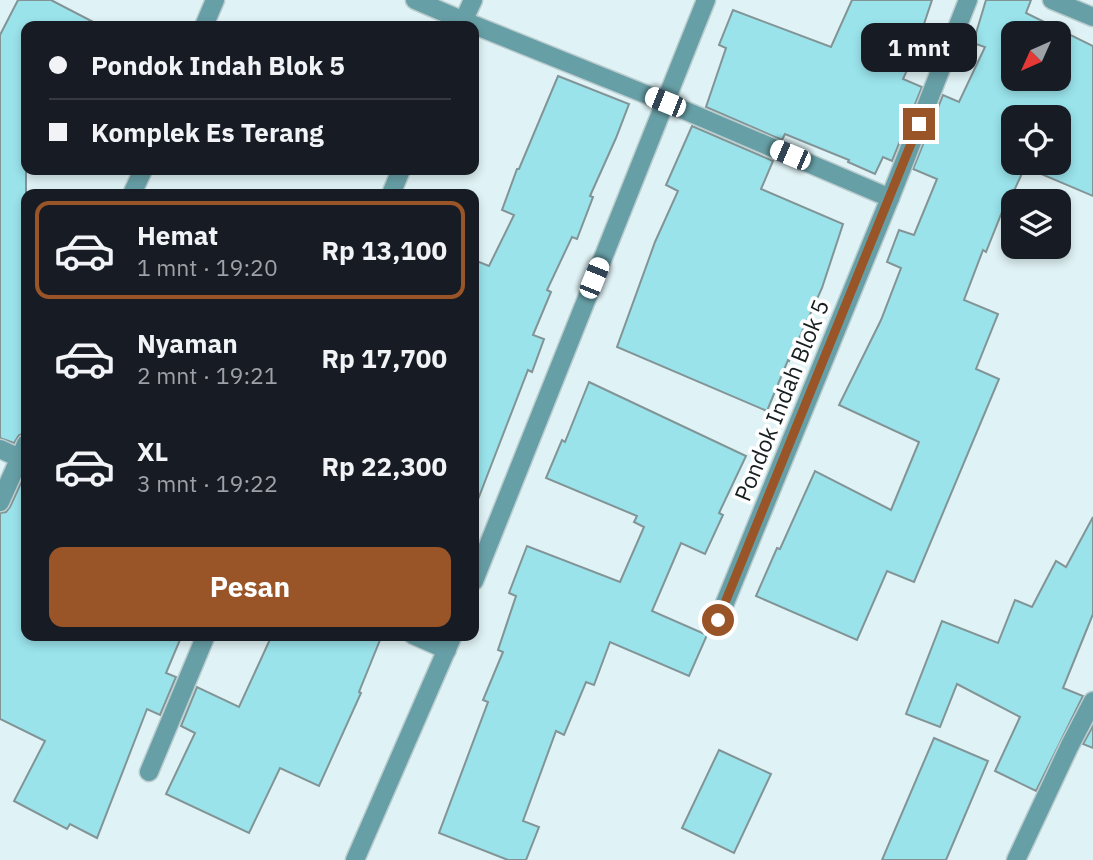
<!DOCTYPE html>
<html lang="id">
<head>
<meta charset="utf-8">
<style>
	:root { --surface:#171b24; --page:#20242c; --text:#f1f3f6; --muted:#9ea1a6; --line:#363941; --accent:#995527 }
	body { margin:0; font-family:"IBM Plex Sans",sans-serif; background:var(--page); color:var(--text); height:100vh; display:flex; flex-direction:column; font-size:26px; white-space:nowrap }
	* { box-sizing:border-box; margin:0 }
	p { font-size:23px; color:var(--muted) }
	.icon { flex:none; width:38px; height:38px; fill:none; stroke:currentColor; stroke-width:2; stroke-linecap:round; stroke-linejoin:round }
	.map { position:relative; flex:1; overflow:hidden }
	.sheet { position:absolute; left:21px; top:189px; width:458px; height:452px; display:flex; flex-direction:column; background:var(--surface); border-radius:14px; box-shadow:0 4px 10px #0003 }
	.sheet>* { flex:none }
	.banner { position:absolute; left:21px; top:21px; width:458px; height:154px; border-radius:14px; box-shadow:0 4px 10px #0003; display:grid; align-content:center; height:154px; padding:0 28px; background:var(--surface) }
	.needle { width:46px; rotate:225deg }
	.controls { position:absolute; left:1001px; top:21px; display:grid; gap:14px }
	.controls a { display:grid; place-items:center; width:70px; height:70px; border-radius:14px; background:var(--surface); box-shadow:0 4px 10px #0003; font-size:35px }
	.end { position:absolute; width:32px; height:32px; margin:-16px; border:9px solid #995527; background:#fff; box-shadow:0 0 0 4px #fff }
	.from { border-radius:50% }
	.bubble { position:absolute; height:49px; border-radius:14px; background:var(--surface); box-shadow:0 4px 10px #0003; font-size:23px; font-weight:700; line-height:49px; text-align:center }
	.car { position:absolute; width:21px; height:42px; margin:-21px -10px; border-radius:9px; box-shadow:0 0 5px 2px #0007; background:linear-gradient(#fff 24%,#345 0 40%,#fff 0 76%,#345 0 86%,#fff 0) }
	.banner b { display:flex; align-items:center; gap:24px; height:66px; font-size:26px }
	.banner b+b { border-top:2px solid var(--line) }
	.banner i { width:18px; height:18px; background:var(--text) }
	ul { padding:12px 0 0; list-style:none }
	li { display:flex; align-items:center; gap:21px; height:98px; margin:0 14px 10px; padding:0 14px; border:4px solid transparent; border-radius:14px }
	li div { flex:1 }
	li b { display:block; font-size:26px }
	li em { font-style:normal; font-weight:700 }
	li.active { border-color:var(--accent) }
	li>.icon { width:63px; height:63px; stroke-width:1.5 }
	.primary-button { display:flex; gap:14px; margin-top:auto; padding:14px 28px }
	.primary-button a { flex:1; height:80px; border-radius:14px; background:var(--accent); color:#fff; font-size:28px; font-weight:700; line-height:80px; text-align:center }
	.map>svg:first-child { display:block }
	.building { fill:#9ae3eb; stroke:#829496; stroke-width:2; fill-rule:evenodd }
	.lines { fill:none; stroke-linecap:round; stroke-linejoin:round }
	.minor-casing { stroke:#bbcccf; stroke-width:21 }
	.minor { stroke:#679fa6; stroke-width:18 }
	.route { stroke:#995527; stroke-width:9 }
	.labels { text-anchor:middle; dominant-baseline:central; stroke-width:7; stroke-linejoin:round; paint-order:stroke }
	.street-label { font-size:23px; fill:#181f20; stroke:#fff }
</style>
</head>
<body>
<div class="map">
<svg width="1093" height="860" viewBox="0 0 1093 860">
	<rect width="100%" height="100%" fill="#dff2f5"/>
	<!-- building -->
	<g class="building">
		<path d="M18 0H51L101 26H26V433L19 435 14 443 0 438V35Z"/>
		<path d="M852 0H932L920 36 922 37 903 79 922 87 892 161 883 157 875 174 848 162 849 160 785 134 782 140 706 107 726 48 719 45 733 10 831 47Z"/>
		<path d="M986 0H1031L1026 13 1093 46V196L1025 167 1006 208 1004 207 986 252 983 250 964 300 998 314 976 369 999 379 914 582 887 571 857 640 756 596 777 548 780 549 815 471 891 510 919 442 839 405 881 320 901 268 887 262 899 230 914 235 937 179 913 169 943 95 959 102 985 47 973 43ZM1013 33H1059V79H1013ZM1013 117H1059V163H1013Z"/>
		<path d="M558 76 629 104 616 138 590 196 593 197 577 239 572 237 547 290 551 292 533 335 544 339 532 372 528 370 477 502H474V260L489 266 514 215 502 210 517 169H519Z"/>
		<path d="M692 126 773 161 761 189 843 224 822 288 789 361 788 360 767 411 617 347 655 242 678 191 666 185Z"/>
		<path d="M589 382 746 456 719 513 723 515 705 554 681 543 652 611 707 635 689 676 610 642 594 685 586 682 564 735 556 731 523 821 539 827 526 860H508L439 833 488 702 483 700 503 652 498 650 516 596 509 593 527 546 620 582 644 527 634 522 637 516 546 478 562 440 565 442Z"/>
		<path d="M26 472V635H182L166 673 176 677 160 715 147 709 97 838 70 824 67 829 14 801 45 741 0 719V513L6 512 10 507Z"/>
		<path d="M1093 517V614L1063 688 1083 696 1036 791 995 771 1020 717 957 684 940 727 906 714 942 621 998 643 1015 600 1032 607 1056 561 1066 567Z"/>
		<path d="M272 635H382L359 692 361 693 319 786 280 768 249 833 166 794 195 733 181 726 197 687 239 707Z"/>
		<path d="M1093 726V748L1083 744Z"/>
		<path d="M934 738 988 761 946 860H882Z"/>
		<path d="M719 750 771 774 734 853 682 828Z"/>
	</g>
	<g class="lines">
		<defs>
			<g id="minor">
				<path d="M415 0 464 21 665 102 890 198"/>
				<path d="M1052 0 1093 17"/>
				<path d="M204 26 215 0"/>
				<path d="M461 26 473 0"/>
				<path d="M132 194 143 170"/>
				<path d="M391 194 401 170"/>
				<path d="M0 449 26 461"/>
				<path d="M0 502 26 444"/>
				<path d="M474 581 706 0"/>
				<path d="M718 620 890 198 968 0"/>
				<path d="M413 635 447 650"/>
				<path d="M149 772 206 635"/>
				<path d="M355 860 453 635"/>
				<path d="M1016 860 1069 747 1093 701"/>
			</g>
		</defs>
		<!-- minor casing -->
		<use href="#minor" class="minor-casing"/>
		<!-- minor -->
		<use href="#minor" class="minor"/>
	</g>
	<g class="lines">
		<!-- route -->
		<path class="route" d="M718 620 919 124"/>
	</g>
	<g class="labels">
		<!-- street labels -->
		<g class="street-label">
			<text transform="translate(781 400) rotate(-68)">Pondok Indah Blok 5</text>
		</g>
	</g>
</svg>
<div class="controls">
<a><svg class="needle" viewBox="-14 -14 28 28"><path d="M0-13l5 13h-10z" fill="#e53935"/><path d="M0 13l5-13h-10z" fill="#9ea1a6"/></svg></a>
<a><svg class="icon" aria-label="locate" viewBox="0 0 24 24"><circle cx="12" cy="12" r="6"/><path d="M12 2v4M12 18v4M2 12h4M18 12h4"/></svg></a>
<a><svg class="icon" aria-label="layers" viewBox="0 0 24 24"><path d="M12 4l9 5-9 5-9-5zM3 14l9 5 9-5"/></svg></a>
</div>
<i class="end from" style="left:718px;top:620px"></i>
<i class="end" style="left:919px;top:124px"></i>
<div class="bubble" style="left:861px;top:23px;width:116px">1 mnt</div>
<i class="car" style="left:665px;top:102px;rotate:292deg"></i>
<i class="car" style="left:790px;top:155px;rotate:293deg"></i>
<i class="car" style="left:594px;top:278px;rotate:22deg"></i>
<div class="banner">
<b><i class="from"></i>Pondok Indah Blok 5</b>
<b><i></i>Komplek Es Terang</b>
</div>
<section class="sheet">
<ul>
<li class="active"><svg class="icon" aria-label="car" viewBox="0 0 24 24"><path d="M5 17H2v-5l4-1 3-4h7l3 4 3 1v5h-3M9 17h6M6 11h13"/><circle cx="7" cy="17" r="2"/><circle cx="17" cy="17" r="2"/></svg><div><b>Hemat</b><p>1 mnt · 19:20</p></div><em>Rp 13,100</em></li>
<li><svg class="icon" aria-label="car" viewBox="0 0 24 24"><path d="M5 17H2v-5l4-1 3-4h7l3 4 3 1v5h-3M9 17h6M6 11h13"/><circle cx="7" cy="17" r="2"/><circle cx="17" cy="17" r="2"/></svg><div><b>Nyaman</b><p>2 mnt · 19:21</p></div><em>Rp 17,700</em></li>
<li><svg class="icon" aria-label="car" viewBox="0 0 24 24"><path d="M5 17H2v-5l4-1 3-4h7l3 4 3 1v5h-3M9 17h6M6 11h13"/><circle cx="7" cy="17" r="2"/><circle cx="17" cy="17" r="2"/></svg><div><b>XL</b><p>3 mnt · 19:22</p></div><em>Rp 22,300</em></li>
</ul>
<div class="primary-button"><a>Pesan</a></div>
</section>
</div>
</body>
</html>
